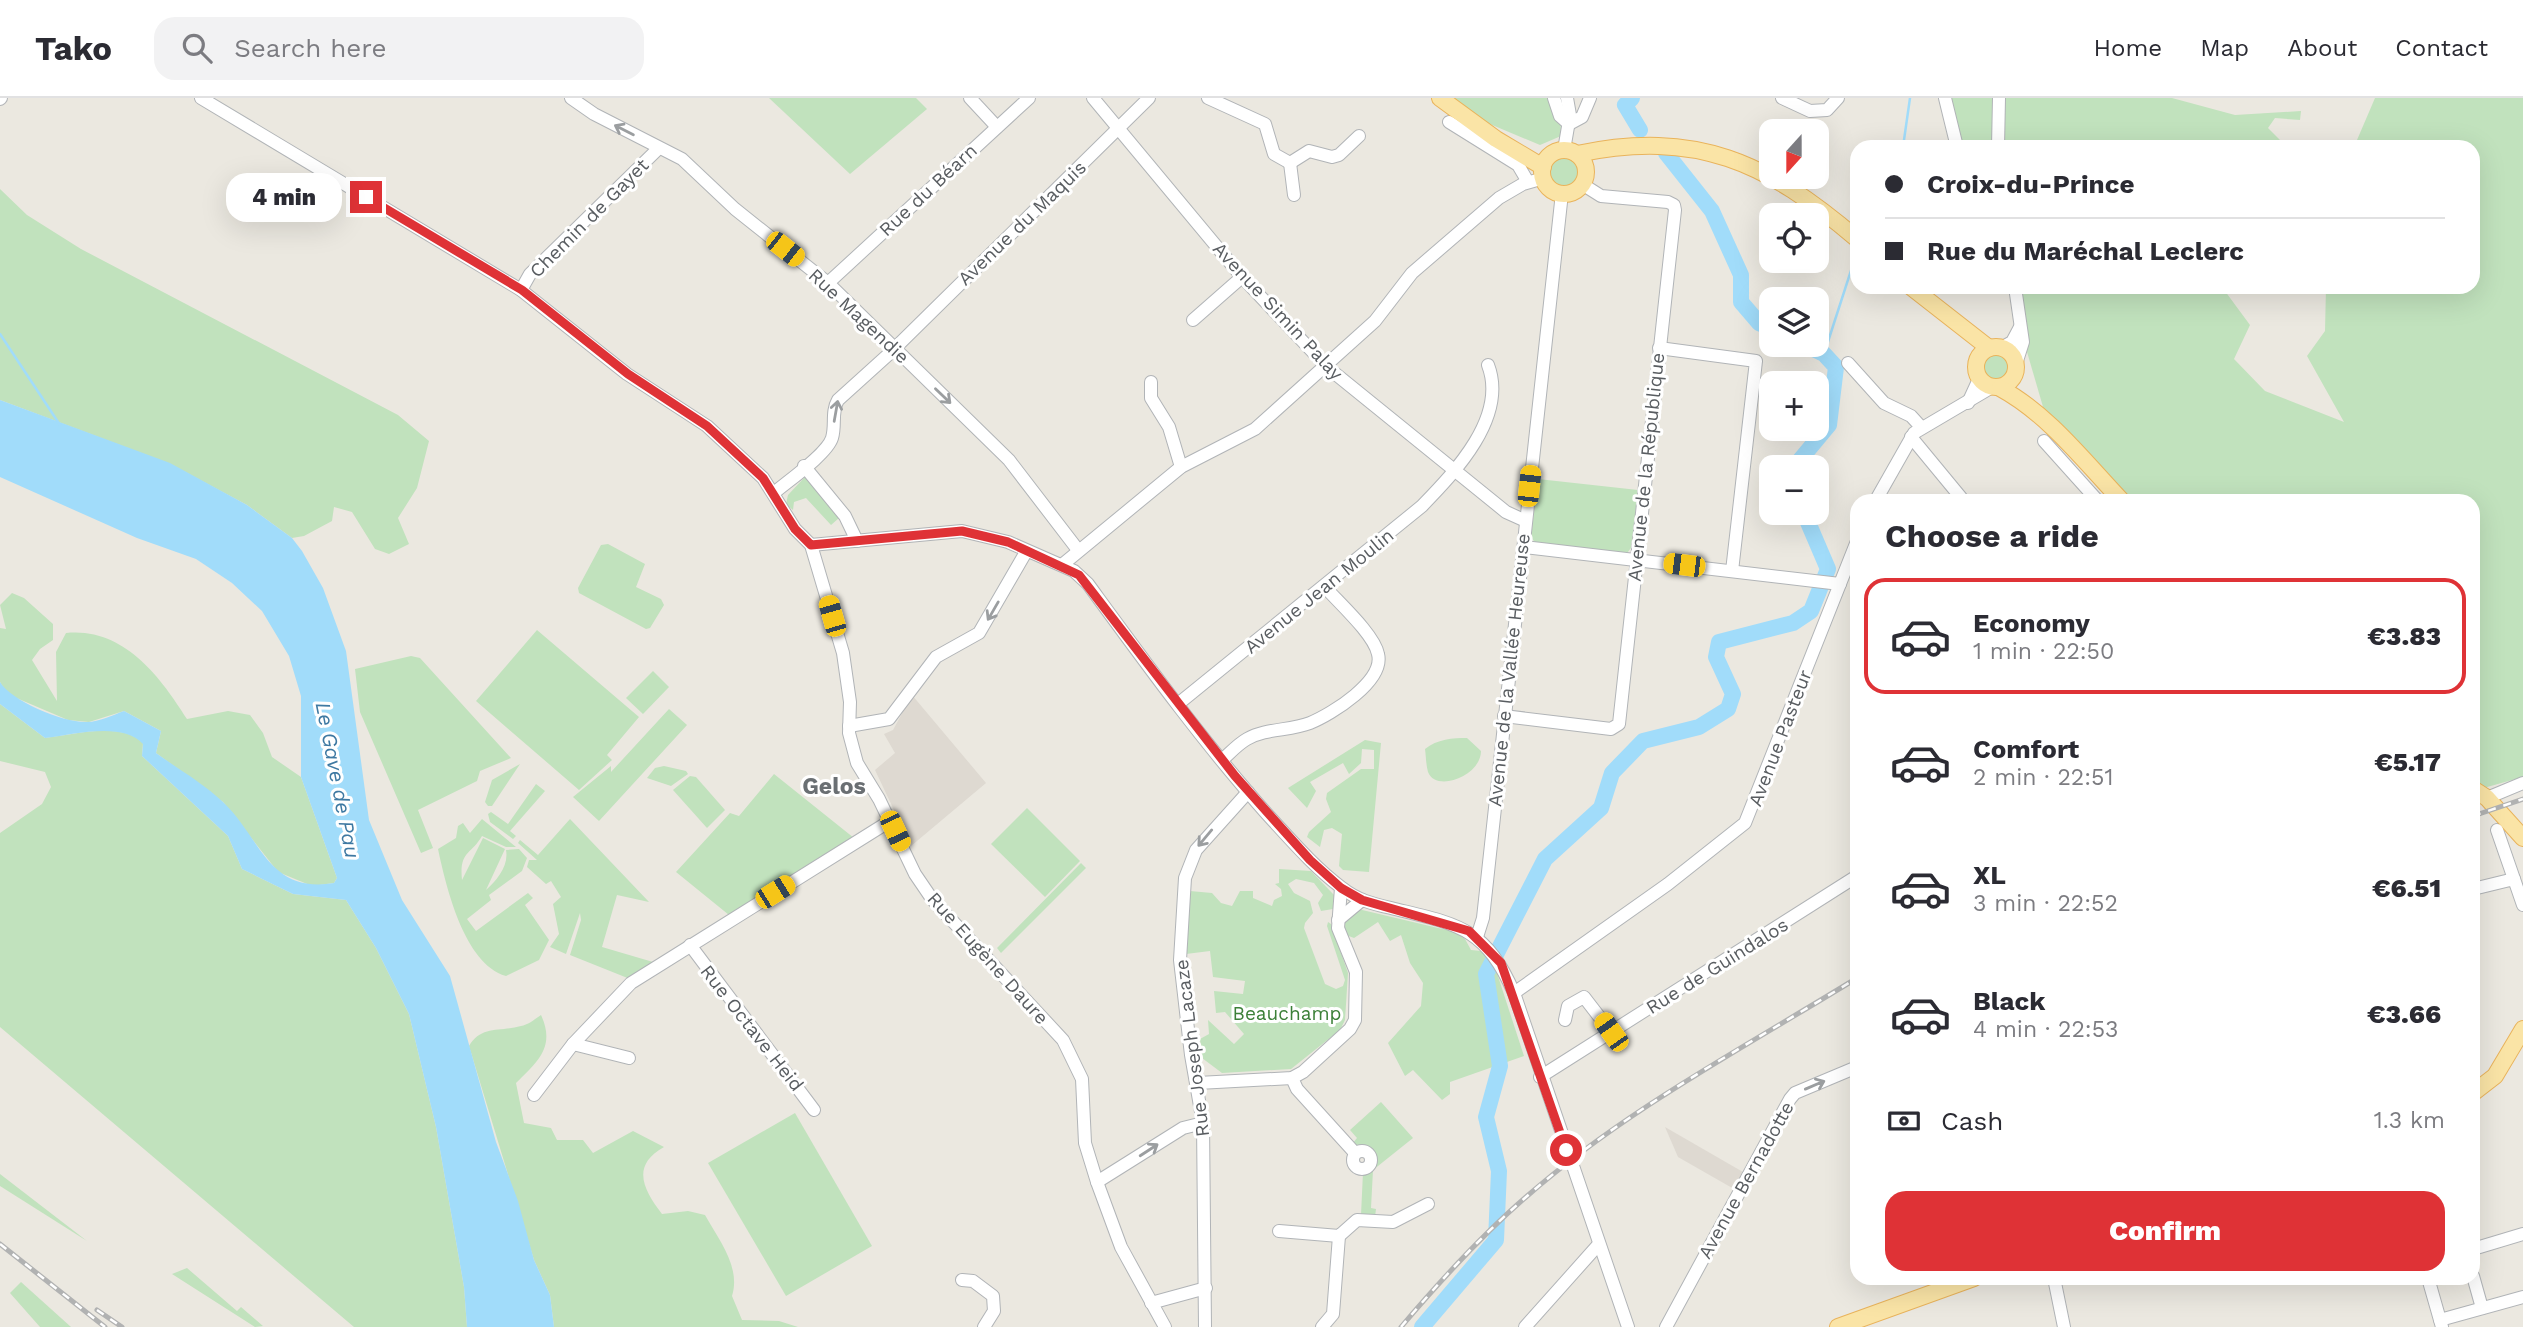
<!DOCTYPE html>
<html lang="en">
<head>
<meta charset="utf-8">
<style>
	:root { --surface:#fff; --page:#f2f2f3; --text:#2b2b33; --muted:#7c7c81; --line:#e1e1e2; --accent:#df3236 }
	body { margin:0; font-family:"Work Sans",sans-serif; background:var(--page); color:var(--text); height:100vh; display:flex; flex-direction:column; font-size:26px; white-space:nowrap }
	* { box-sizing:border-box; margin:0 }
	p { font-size:23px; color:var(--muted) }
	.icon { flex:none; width:38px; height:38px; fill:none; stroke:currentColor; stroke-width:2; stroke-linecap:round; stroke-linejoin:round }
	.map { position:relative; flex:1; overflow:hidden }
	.sheet { position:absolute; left:1850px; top:396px; width:630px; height:791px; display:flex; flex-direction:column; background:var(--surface); border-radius:21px; box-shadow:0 7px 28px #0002 }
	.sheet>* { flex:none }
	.guide { position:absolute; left:1850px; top:42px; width:630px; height:154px; border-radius:21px; box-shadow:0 7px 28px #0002; display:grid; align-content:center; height:154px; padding:0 35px; background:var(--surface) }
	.needle { width:46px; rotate:201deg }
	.fabs { position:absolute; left:1759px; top:21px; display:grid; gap:14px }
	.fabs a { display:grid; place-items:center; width:70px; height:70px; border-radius:14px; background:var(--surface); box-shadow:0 7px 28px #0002; font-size:35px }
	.end { position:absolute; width:32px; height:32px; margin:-16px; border:9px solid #df3236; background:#fff; box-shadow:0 0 0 4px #fff }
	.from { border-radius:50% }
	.bubble { position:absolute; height:49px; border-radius:21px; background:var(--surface); box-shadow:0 7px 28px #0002; font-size:23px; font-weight:800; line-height:49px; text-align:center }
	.car { position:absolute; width:21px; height:42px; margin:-21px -10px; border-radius:9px; box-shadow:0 0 5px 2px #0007; background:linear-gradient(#f5c518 24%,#345 0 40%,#f5c518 0 76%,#345 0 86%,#f5c518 0) }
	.guide b { display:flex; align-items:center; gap:24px; height:66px; font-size:26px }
	.guide b+b { border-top:2px solid var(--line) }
	.guide i { width:18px; height:18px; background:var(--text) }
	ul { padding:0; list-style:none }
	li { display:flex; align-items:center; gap:21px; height:116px; margin:0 14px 10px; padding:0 21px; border:4px solid transparent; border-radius:21px }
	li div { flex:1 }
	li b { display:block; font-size:26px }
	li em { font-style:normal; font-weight:800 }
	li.on { border-color:var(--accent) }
	li>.icon { width:63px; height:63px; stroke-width:1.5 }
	h2 { padding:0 35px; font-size:32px; line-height:84px }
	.pay { display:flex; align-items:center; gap:18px; height:77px; padding:0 35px; font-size:26px }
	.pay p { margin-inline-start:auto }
	.action { display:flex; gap:14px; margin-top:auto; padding:14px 35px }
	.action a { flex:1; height:80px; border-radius:21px; background:var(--accent); color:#fff; font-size:28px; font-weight:800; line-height:80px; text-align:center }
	header { display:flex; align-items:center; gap:42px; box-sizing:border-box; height:98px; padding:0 35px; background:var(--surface); border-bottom:2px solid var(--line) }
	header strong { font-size:33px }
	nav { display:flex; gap:38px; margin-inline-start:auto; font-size:24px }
	.search { width:490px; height:63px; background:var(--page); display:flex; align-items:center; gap:18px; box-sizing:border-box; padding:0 24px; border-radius:21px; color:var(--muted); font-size:26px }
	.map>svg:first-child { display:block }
	.education { fill:#ded9d1 }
	.green { fill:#c1e2bd }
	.water { fill:#a1dcfa }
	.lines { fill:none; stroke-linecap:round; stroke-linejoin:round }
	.stream { stroke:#a1dcfa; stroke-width:2.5 }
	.river { stroke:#a1dcfa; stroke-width:16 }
	.minor-casing { stroke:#b1b4b7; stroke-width:14 }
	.major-casing { stroke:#e9b35b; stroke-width:18 }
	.minor { stroke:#fff; stroke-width:12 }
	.major { stroke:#fae4a6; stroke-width:16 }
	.rail-casing { stroke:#b1b2b2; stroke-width:5 }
	.rail { stroke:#fff; stroke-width:2.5; stroke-dasharray:8; stroke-linecap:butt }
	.oneway { stroke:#9b9ea0 }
	.route { stroke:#df3236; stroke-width:9 }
	.labels { text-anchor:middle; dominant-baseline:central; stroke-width:6; stroke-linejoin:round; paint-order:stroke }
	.street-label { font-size:19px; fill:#595d61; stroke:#fff }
	.park-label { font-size:19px; fill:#3c8038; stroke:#fff }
	.water-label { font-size:21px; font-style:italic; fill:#3e79a2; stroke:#fff }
	.quarter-label { font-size:23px; font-weight:bold; fill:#6a6f73; stroke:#fff }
</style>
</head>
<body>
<header>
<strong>Tako</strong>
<div class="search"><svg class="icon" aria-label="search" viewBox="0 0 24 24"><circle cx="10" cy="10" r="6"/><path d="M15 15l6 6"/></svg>Search here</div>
<nav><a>Home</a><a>Map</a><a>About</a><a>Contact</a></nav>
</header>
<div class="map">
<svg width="2523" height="1229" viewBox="0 0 2523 1229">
	<rect width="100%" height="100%" fill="#ebe8e0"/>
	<!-- education -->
	<g class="education">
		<path d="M912 597 986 685 911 748 875 672 895 655 884 636 893 632Z"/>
		<path d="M1665 1029 1743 1074 1734 1091 1678 1059Z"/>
	</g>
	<!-- green -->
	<g class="green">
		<path d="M769 0H916L927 11 850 76Z"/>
		<path d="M1450 0H1560L1561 38 1540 47 1478 21Z"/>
		<path d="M1947 0H2172L2235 17 2301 13 2300 22 2275 20 2268 30 2287 49H1961Z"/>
		<path d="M2375 0H2523V679L2480 691 2473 686V402H2129L2050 333 2025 247 2020 189H2222L2250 227 2234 261 2265 293 2344 324 2307 258 2325 233 2326 189H2473V49H2354Z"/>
		<circle cx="1564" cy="73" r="15"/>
		<path d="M0 91 27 117 81 151 398 317 429 343 417 390 398 420 409 446 389 456 375 451 352 414 334 409 332 423 304 438 292 440 247 407 170 366 0 302Z"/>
		<circle cx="1997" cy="270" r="15"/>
		<path d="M804 380H810L839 420 831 427 806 400 794 404 793 412 786 406 788 397Z"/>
		<path d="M1538 381 1638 392 1631 450 1627 455 1535 444 1531 440Z"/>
		<path d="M608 446 645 466 636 489 661 501 664 507 650 530 646 531 579 495 578 490 601 447Z"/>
		<path d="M12 495 24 500 53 526V542L40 551 32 562 57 603 56 554 66 535C123 529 160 578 187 621L228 613 250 617 263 635 272 659 301 679 337 780 334 785 312 788 278 774 223 704 156 655 161 633 124 613 89 624 68 622 7 596 0 584V530L6 531 0 507Z"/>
		<path d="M537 532 639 619 607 657 612 662 579 692 476 603Z"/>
		<path d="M411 558 420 560 511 660 480 673 477 683 418 712 433 750 421 755 360 614 355 571Z"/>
		<path d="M653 573 669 589 643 616 626 600Z"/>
		<path d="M0 606 45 640C73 637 121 623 143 645L142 658 228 738 242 771 293 796 346 802 376 850 409 916 436 1029 464 1189 467 1229H354L0 929V735L42 706 51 689 45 674 0 663Z"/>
		<path d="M669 611 687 627 599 723 573 699 611 668V674Z"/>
		<path d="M1467 640 1481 653C1481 678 1436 695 1428 674 1426 667 1426 658 1425 651 1437 641 1453 640 1467 640Z"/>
		<path d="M1365 642 1381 645 1369 774 1343 772 1339 768 1342 736 1332 730 1324 732 1320 749 1307 739 1309 734 1331 714 1326 701 1327 695 1361 671H1374V652L1362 651 1361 665 1349 676 1343 665 1310 684 1316 693 1307 710 1288 690Z"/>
		<path d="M520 666 492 708H488L485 704 492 682Z"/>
		<path d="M664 668 686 673 688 676 671 688 647 680 655 670Z"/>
		<path d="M774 676 854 740 729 817 676 774 730 715 739 718Z"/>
		<path d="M690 678 696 679 725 712 707 730 673 692Z"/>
		<path d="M536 686 545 693 510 733 516 738 513 741 490 724 488 716 491 714 508 726Z"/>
		<path d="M1027 710 1080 763 1045 799 991 746Z"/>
		<path d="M482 721 516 749H506L482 738C471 757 459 753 462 782L483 740 505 751 486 792C497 782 509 768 506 752L519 751 527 760 522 773 489 797 491 802 467 821 476 833 528 795 533 800 525 807 549 842 539 862 506 878C464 866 446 788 438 751L456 740 458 728 463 725 470 735Z"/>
		<path d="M570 721 649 804 617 797 602 849 653 864 630 881 570 857 581 822 580 815 566 856 550 849 559 836 553 806 561 799 551 783 546 786 527 769 529 762H537L518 745 520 742 538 757Z"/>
		<path d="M1081 765 1086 770 1001 855 997 850Z"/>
		<path d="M1279 771 1311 773 1334 797 1333 811 1321 813 1318 805 1323 797 1314 785 1296 781 1288 786 1294 795 1310 803 1313 815 1305 825 1304 830 1325 886 1336 891 1343 888 1345 882 1327 828 1328 824 1331 826 1348 875 1345 922 1340 932 1291 971 1222 975 1202 960 1200 941 1209 936 1208 922 1234 946 1244 936 1225 914 1216 915 1214 893 1243 896 1245 883 1213 879 1210 853 1186 856 1190 793 1212 795 1221 805 1232 808 1240 793H1253V800L1272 808 1274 802 1282 798 1281 791 1275 786 1279 785Z"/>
		<path d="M1358 811 1455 834 1465 841 1471 852 1481 853 1494 866 1524 958 1450 984V996L1442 1002 1413 972 1405 978 1388 945 1421 908 1423 885 1410 865 1401 837 1390 843 1378 824 1354 840 1346 837 1343 824Z"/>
		<path d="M541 917C556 949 537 964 516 985L524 1025 551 1030 557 1042H583L593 1055 633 1033 664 1049C630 1068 644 1092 662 1116L688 1113 705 1117C719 1142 741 1169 732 1198L742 1222 779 1223 798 1229H554L550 1197 534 1162 469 948C481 927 501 934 521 928 528 927 535 921 541 917Z"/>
		<path d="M1381 1004 1413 1040 1373 1072 1371 1110 1376 1111 1375 1119 1361 1117 1363 1074 1372 1067V1054L1365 1050 1356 1051 1352 1046 1357 1040 1350 1032Z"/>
		<path d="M795 1015 872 1148 786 1198 708 1065Z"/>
		<path d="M0 1076 87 1143 0 1088Z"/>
		<path d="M187 1170 237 1213 241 1209 263 1228 255 1229 172 1176Z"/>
		<path d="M21 1184 71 1229H40L10 1195Z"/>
	</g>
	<!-- water -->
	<path class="water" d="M0 302 170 365 247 407 292 440 302 453 323 490 346 553 369 722 402 802 450 878 496 1044 518 1103 534 1162 550 1197 554 1229H467L464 1189 436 1029 409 916 376 850 346 802 293 796 242 771 228 738 142 658 143 646C122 623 73 637 45 640L0 606V584C11 603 64 625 87 624 99 624 113 617 124 613L161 633 156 655C178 671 203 685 223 704 261 740 268 796 334 785L337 780 301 679V598L289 558 262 513 232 485 196 461 137 440 0 379Z"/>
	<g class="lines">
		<!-- stream -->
		<g class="stream">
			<path d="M1903 49 1910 0"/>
			<path d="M0 236 60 327"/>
			<path d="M1824 256 1857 154"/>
		</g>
		<!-- river -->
		<g class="river">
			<path d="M1632 0 1625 7 1640 32"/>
			<path d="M1666 55 1712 113 1741 177V204L1759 225 1771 230"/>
			<path d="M1794 369 1829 327 1836 269 1824 256 1805 247"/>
			<path d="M1422 1229 1496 1142 1499 1073 1486 1019 1500 968 1486 876 1545 761 1601 710 1612 675 1643 643 1699 629 1728 611 1733 596 1716 559 1719 544 1793 525 1811 513 1828 471 1804 415"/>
		</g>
		<defs>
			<g id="minor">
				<path d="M201 0 521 192 627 276 707 328 763 380 795 431 811 447 843 555 850 604 849 635 857 665 879 701 915 776 932 801 1063 942 1082 981 1085 1045 1097 1084 1121 1149 1165 1229"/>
				<path d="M571 0 594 16 682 61 735 111 828 185 1009 362 1078 452"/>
				<path d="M970 0 997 29"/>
				<path d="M1093 0 1242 179 1327 269 1506 414 1526 423"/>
				<path d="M1208 0 1265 26 1274 56 1290 65 1309 53 1332 59 1339 57 1359 38"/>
				<path d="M1554 0 1560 18 1569 26"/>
				<path d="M1782 0 1810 13 1827 12 1838 0"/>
				<path d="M1945 0 1957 49"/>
				<path d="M0 1 1 0"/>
				<path d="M1449 24 1518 67 1528 84"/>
				<path d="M1569 26 1582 19 1590 0"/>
				<path d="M1998 49 1999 0"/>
				<path d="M1564 52 1570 17 1567 0"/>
				<path d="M1290 65 1294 97"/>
				<path d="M828 185 1029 0"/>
				<path d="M2015 189 2023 244 2016 266"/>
				<path d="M521 192 530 176 659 50"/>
				<path d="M1193 222 1242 179"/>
				<path d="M1659 250 1756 263 1732 473"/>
				<path d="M2001 250 2012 244 2020 229"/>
				<path d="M1848 265 1884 305 1911 318 1921 329"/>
				<path d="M1151 284V300L1169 329 1181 369"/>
				<path d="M1968 305 1979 281"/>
				<path d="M1911 339 1963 402"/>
				<path d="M2044 343 2097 402"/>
				<path d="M804 368 845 418 857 443"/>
				<path d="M774 395C788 383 827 356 832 340 836 327 831 314 838 302L890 255 1149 0"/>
				<path d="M1876 402 1914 335 1992 289"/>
				<path d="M811 447 962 433 1008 444 1074 473 1088 486C1145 564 1202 643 1267 716 1291 742 1314 769 1342 790 1357 802 1373 806 1391 810 1456 826 1485 828 1514 895L1628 1229"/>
				<path d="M1524 449 1840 486"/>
				<path d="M1062 467 1181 369 1255 331 1375 223 1412 175 1499 100 1523 86 1544 80"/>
				<path d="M1178 606 1422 408C1455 374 1508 319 1488 267"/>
				<path d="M1504 618 1611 631 1619 626 1675 112 1674 107 1668 104 1601 98 1582 86"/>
				<path d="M849 628 889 621 936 559 979 535 1026 454"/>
				<path d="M1222 662C1230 655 1238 646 1247 641 1266 630 1290 633 1310 625 1332 616 1385 583 1378 556 1374 536 1338 504 1324 488"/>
				<path d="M2487 700 2523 685"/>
				<path d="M2497 732 2514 781"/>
				<path d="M2473 791 2514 781 2523 807"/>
				<path d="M1338 822 1362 802"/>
				<path d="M1477 839 1483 820 1562 95"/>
				<path d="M690 847 814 1012"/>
				<path d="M1514 895 1668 786 1745 725 1857 443"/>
				<path d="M1565 922 1568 908 1584 899 1611 934"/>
				<path d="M573 946 629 960"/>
				<path d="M1540 979 1857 778"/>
				<path d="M1292 980 1297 991 1355 1055"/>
				<path d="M1198 985 1292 980 1303 974 1350 931 1355 922 1356 874 1338 830 1341 790"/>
				<path d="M534 997 573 946 631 885 890 723"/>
				<circle cx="1362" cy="1062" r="9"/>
				<path d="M1097 1084 1183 1030 1203 1025"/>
				<path d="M1279 1133 1339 1138 1357 1122 1393 1124 1428 1106"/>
				<path d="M2473 1151 2523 1136"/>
				<path d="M2473 1178 2482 1210"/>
				<path d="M2054 1180 2064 1229"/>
				<path d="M2428 1180 2442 1229"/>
				<path d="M962 1182 973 1183 993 1198 994 1213 984 1229"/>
				<path d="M1151 1205 1206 1190"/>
				<path d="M2440 1222 2523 1199"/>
				<path d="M1205 1229 1203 1025 1191 957 1180 862 1185 780 1196 752 1248 694"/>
				<path d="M1322 1229 1333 1216 1339 1138"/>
				<path d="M1525 1229 1599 1146"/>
				<path d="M1666 1229 1790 1001 1795 995 1857 969"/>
			</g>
			<g id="major">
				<path d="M1440 0 1496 41 1543 69"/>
				<circle cx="1564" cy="74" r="22"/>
				<path d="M1577 56C1696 31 1767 64 1857 141"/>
				<path d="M1911 189 1989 250"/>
				<circle cx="1996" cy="269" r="20"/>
				<path d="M2000 290C2048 316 2084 363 2121 402"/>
				<path d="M2473 691 2487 700 2523 740"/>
				<path d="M2473 995 2495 978 2523 931"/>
				<path d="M1838 1229 1974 1180"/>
			</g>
		</defs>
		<!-- minor casing -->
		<use href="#minor" class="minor-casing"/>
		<!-- major casing -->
		<use href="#major" class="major-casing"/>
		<!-- minor -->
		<use href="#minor" class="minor"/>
		<!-- major -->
		<use href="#major" class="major"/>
		<defs>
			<g id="rail">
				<path d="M2473 718 2523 701"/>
				<path d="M0 1146 105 1229"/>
				<path d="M97 1212 122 1229"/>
				<path d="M1401 1229C1440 1183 1480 1139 1526 1099 1625 1012 1745 949 1857 880"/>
			</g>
		</defs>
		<!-- rail casing -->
		<use href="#rail" class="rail-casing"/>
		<!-- rail -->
		<use href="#rail" class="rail"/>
	</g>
	<!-- one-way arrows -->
	<defs><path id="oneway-shaft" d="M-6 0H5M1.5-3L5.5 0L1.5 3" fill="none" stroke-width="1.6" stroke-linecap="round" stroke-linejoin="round" transform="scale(1.75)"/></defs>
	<g class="oneway">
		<use href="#oneway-shaft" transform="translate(624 32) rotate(-153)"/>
		<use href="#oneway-shaft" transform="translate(943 298) rotate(44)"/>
		<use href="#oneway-shaft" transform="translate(836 313) rotate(-80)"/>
		<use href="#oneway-shaft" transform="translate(993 513) rotate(120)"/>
		<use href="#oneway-shaft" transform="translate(1205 740) rotate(130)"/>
		<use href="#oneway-shaft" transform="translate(1815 987) rotate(-23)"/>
		<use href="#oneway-shaft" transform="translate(1149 1052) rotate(-33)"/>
	</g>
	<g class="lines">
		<!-- route -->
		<path class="route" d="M366 99 522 192 628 276 707 328 763 380 795 431 811 447 962 433 1008 444 1079 477 1235 678 1310 762 1341 790 1362 802 1469 833 1501 865 1566 1052"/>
	</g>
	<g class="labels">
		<!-- street labels -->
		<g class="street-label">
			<text transform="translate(928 92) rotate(-43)">Rue du Béarn</text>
			<text transform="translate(589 120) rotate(-45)">Chemin de Gayet</text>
			<text transform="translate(1022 125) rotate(-44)">Avenue du Maquis</text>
			<text transform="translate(1278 213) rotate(47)">Avenue Simin Palay</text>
			<text transform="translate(859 218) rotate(43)">Rue Magendie</text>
			<text transform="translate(1646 369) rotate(-84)">Avenue de la République</text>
			<text transform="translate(1319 493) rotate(-39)">Avenue Jean Moulin</text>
			<text transform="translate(1509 572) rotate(-84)">Avenue de la Vallée Heureuse</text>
			<text transform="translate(1780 640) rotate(-69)">Avenue Pasteur</text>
			<text transform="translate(988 860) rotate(48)">Rue Eugène Daure</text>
			<text transform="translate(1717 868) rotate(-32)">Rue de Guindalos</text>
			<text transform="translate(752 930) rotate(52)">Rue Octave Heid</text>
			<text transform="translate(1192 950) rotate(-97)">Rue Joseph Lacaze</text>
			<text transform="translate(1746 1082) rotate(-61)">Avenue Bernadotte</text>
		</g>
		<!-- park labels -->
		<g class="park-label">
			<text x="1287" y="915">Beauchamp</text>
		</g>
		<!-- water labels -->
		<g class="water-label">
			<text transform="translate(338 682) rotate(79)">Le Gave de Pau</text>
		</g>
		<!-- quarter labels -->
		<g class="quarter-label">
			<text x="834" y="688">Gelos</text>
		</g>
	</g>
</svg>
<div class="fabs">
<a><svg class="needle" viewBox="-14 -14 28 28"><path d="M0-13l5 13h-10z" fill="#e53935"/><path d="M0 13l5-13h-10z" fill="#7c7c81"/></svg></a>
<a><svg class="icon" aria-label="locate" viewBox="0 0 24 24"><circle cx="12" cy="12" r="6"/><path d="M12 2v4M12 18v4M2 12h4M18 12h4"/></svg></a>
<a><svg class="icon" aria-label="layers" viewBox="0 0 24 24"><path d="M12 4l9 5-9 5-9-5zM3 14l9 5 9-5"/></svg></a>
<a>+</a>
<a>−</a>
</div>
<i class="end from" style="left:1566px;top:1052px"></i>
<i class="end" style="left:366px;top:99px"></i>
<div class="bubble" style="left:226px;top:75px;width:116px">4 min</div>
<i class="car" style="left:785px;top:151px;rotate:128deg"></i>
<i class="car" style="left:1529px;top:388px;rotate:6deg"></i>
<i class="car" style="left:1684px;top:467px;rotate:277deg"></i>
<i class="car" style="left:832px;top:518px;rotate:344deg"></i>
<i class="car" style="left:895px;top:733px;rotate:155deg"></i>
<i class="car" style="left:775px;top:794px;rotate:58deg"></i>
<i class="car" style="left:1611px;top:934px;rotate:325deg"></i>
<div class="guide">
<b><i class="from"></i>Croix-du-Prince</b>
<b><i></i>Rue du Maréchal Leclerc</b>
</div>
<section class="sheet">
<h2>Choose a ride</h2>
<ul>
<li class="on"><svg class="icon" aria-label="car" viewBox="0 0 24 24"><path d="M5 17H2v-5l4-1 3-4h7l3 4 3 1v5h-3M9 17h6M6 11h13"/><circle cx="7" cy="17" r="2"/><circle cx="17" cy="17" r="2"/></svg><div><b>Economy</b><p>1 min · 22:50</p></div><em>€3.83</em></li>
<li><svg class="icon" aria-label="car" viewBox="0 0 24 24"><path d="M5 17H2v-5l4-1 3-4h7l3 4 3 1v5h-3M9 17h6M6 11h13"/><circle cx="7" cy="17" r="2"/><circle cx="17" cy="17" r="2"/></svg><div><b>Comfort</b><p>2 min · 22:51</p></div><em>€5.17</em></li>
<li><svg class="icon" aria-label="car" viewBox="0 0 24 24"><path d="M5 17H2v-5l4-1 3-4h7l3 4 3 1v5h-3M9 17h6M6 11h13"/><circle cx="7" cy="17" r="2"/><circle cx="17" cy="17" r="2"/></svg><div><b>XL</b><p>3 min · 22:52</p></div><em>€6.51</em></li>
<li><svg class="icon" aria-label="car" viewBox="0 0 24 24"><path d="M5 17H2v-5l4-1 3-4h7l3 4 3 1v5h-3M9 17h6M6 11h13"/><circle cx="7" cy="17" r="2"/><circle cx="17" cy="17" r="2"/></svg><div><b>Black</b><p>4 min · 22:53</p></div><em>€3.66</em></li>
</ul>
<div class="pay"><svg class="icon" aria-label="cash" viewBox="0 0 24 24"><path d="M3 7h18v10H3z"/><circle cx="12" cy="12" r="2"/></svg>Cash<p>1.3 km</p></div>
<div class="action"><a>Confirm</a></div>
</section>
</div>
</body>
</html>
